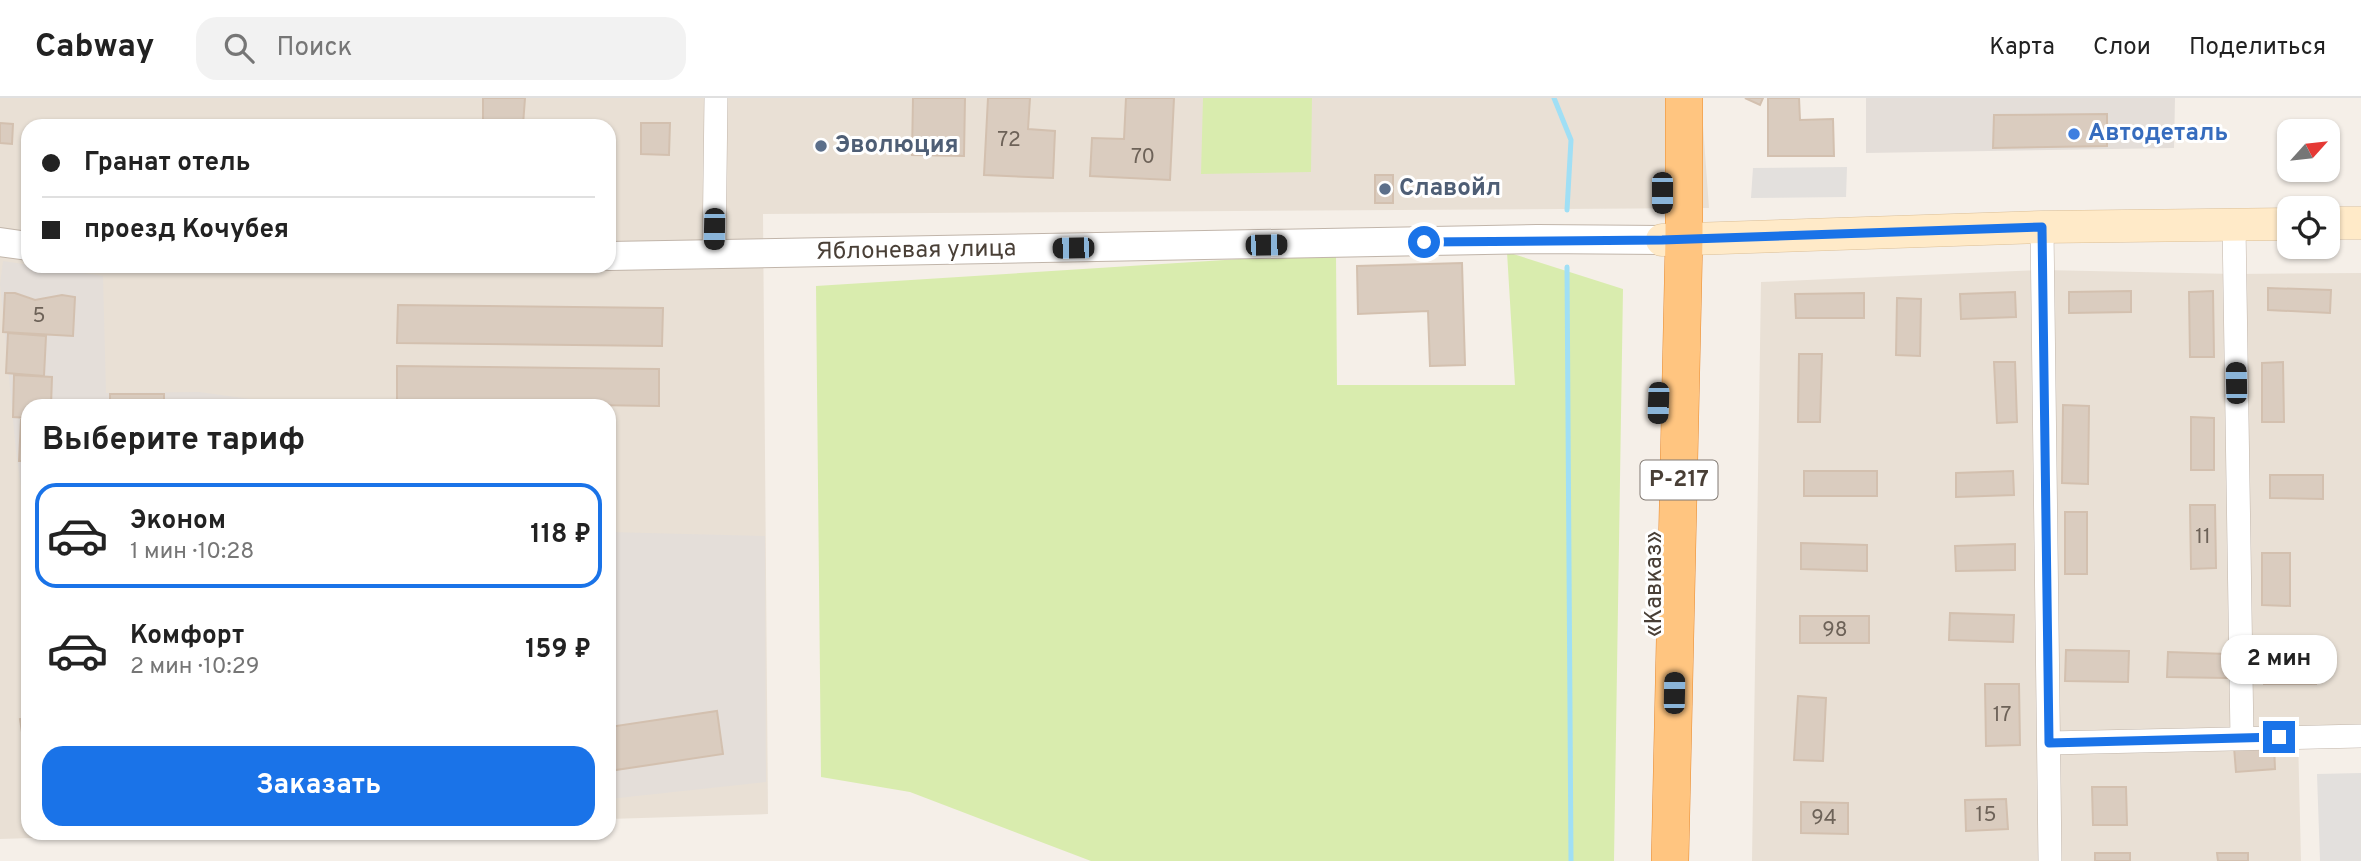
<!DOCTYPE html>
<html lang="ru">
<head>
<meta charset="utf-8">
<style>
	:root { --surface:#fff; --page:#f2f2f2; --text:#222; --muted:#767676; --line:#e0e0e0; --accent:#1a73e8 }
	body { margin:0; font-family:Overpass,sans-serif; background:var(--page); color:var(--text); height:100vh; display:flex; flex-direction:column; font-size:26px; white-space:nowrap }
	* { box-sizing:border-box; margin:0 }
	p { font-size:23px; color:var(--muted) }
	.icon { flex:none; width:38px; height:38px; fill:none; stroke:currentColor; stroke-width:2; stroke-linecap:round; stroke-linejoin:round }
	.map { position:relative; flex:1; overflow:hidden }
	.panel { position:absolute; left:21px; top:301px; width:595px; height:441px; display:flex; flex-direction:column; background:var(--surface); border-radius:21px; box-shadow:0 2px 5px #0004 }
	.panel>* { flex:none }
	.banner { position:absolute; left:21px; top:21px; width:595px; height:154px; border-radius:21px; box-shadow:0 2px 5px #0004; display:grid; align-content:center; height:154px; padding:0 21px; background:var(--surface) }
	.needle { width:46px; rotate:63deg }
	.tools { position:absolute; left:2277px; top:21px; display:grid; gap:14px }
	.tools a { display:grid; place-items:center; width:63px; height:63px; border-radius:14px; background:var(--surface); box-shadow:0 2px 5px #0004; font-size:35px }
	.end { position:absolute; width:32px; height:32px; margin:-16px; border:9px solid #1a73e8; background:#fff; box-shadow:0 0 0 4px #fff }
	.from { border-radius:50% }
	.bubble { position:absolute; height:49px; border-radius:21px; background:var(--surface); box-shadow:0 2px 5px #0004; font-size:23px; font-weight:700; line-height:49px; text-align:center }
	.car { position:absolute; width:21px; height:42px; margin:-21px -10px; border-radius:9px; box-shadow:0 0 5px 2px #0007; background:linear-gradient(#222 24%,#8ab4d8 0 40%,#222 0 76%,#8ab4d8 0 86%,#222 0) }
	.banner b { display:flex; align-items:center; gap:24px; height:66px; font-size:26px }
	.banner b+b { border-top:2px solid var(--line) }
	.banner i { width:18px; height:18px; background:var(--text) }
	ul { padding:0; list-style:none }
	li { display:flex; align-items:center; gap:21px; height:105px; margin:0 14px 10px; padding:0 7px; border:4px solid transparent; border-radius:21px }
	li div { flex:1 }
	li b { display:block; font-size:26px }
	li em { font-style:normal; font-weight:700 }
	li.selected { border-color:var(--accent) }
	li>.icon { width:63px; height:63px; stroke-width:1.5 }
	h2 { padding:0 21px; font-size:32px; line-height:84px }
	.primary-button { display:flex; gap:14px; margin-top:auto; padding:14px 21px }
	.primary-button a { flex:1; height:80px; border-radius:21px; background:var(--accent); color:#fff; font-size:28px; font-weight:700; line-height:80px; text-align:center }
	header { display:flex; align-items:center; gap:42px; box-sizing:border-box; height:98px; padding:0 35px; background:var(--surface); border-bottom:2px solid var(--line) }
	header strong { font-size:33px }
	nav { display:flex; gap:38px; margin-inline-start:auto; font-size:24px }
	.search { width:490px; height:63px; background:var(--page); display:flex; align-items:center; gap:18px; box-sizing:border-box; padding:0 24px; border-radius:21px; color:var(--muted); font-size:26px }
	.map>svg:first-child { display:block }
	.residential { fill:#e9e0d5; fill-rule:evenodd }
	.industrial { fill:#e4ded9 }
	.green { fill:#d9ecae }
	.parking { fill:#e3e0dd }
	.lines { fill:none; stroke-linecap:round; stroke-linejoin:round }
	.stream { stroke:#a0dff5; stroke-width:5 }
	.building { fill:#daccbf; stroke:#d3c0af; stroke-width:2 }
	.minor-casing { stroke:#c1b5aa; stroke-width:24 }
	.tertiary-casing { stroke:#c1b5aa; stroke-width:30 }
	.secondary-casing { stroke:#dbbf97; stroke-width:33 }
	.trunk-casing { stroke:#e88a2f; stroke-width:38 }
	.minor { stroke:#fff; stroke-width:23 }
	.tertiary { stroke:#fff; stroke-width:28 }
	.secondary { stroke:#ffeac8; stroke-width:32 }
	.trunk { stroke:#ffc580; stroke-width:37 }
	.route { stroke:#1a73e8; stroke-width:9 }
	.shop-dot { fill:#3f7fe0; stroke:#fff; stroke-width:2.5 }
	.service-dot { fill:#5c6f8a; stroke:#fff; stroke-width:2.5 }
	.labels { text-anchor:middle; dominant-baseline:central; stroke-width:6; stroke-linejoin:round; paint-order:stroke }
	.number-label { font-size:21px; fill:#6d6258 }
	.shield { fill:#fff; stroke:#807972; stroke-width:2 }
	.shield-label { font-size:23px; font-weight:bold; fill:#493f36 }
	.shop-label { font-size:24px; font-weight:bold; fill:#366cbe; stroke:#fff; text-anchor:start }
	.service-label { font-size:24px; font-weight:bold; fill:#4e5e75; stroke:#fff; text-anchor:start }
	.street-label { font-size:24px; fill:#493f36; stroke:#fff }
</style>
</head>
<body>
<header>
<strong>Cabway</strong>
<div class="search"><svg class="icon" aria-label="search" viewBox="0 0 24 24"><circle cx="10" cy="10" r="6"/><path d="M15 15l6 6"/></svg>Поиск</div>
<nav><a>Карта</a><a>Слои</a><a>Поделиться</a></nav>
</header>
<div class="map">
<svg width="2361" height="763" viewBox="0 0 2361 763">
	<rect width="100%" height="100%" fill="#f5efe8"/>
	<!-- residential -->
	<g class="residential">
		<path d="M0 0H1701L1709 110 763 116 768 716 609 721V308H28V735H191L0 741ZM28 28H609V168H28Z"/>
		<path d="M2042 172 2235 176 2361 175V638L2298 639 2301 763H1752L1761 184Z"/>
	</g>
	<!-- industrial -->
	<g class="industrial">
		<path d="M1866 0H2175L2174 50 1866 55Z"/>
		<path d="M3 163 103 178 106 295 199 294 303 308H28V403L22 395 16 353 0 186Z"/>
		<path d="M609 434 765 438 766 684 609 701Z"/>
	</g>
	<!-- green -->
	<g class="green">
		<path d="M1203 0H1312L1311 74 1201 76Z"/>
		<path d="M1507 154 1623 191 1614 763H1091L910 694 821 679 816 188 1336 155 1337 287H1515Z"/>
	</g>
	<!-- parking -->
	<g class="parking">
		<path d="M1847 69 1846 99 1751 100 1753 70Z"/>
		<path d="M2361 675V763H2320L2317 676Z"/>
	</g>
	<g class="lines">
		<!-- stream -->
		<g class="stream">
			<path d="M1554 0 1571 42 1567 112"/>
			<path d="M1567 169 1571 763"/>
		</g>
	</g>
	<!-- building -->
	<g class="building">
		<path d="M483 0H525L523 27 483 25Z"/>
		<path d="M913 0H965L964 58 912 57Z"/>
		<path d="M988 0H1030L1028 31 1055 33 1053 80 984 77Z"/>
		<path d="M1126 0H1174L1170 82 1090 78 1092 40 1124 41Z"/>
		<path d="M1745 0H1763L1760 7Z"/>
		<path d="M1768 0H1799L1800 22 1833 21 1834 58H1768Z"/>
		<path d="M2107 16V48L1993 50 1994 17Z"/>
		<path d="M0 25 13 26 12 46 0 45Z"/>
		<path d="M641 25H670L669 57 641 56Z"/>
		<path d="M609 49H615L614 86H609Z"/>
		<rect x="1375" y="77" width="18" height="28"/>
		<path d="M1462 165 1465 267 1430 268 1428 213 1358 216 1357 168Z"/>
		<path d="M2268 190 2331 192 2330 215 2268 212Z"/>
		<path d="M2131 193V214L2069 215V194Z"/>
		<path d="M2213 193 2214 259H2190L2189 194Z"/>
		<path d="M2015 194 2016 219 1961 221 1960 196Z"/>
		<path d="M5 195H15L35 202 62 197 75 199 73 238 3 234Z"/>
		<path d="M1864 195V220H1796L1795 196Z"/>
		<path d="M1897 200 1921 201 1920 258 1896 257Z"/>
		<path d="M398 207 663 210 662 248 397 245Z"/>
		<path d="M8 235 46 238 44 278 6 275Z"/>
		<path d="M1799 256H1822L1820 324H1798Z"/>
		<path d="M1994 264H2015L2017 324 1997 325Z"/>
		<path d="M2283 264 2284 324H2262V265Z"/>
		<path d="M397 268 659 271V308L397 304Z"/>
		<path d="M14 277 52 279 51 308H28V320L13 319Z"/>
		<rect x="110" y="296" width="54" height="12"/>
		<path d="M2063 307 2089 308 2088 386 2062 385Z"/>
		<path d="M2191 319 2214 320V372H2191Z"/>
		<path d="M21 322H28V363H19Z"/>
		<path d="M24 369H28V390L22 380Z"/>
		<rect x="1804" y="373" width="73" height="25"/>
		<path d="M2013 373 2014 397 1956 399V375Z"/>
		<path d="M2270 377H2323V401L2270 400Z"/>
		<path d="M2190 407H2215L2216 470 2191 471Z"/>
		<rect x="2065" y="414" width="22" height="62"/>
		<path d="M1801 445 1867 447V473L1801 471Z"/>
		<path d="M2015 446V472L1956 473 1955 448Z"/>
		<path d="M2262 455H2290V508L2262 507Z"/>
		<path d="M1950 515 2014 517 2013 544 1949 542Z"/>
		<rect x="1800" y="518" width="69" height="27"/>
		<path d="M2066 552 2129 553 2128 584 2065 583Z"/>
		<path d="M2316 552V586H2264V553Z"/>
		<path d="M2168 554 2228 556 2227 580 2167 579Z"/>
		<path d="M1985 586H2019L2020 647 1986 648Z"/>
		<path d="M1798 598 1826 600 1823 663 1794 662Z"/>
		<path d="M717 613 723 656 609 673V629Z"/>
		<path d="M28 620V661H26L20 621Z"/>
		<path d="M2274 647 2275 671 2236 674 2234 649Z"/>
		<path d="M2092 689H2126L2127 727H2093Z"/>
		<path d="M2006 701 2008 731 1966 733 1965 702Z"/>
		<path d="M1801 704 1848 705V736L1801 735Z"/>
		<rect x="2095" y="755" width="35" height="8"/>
		<path d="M2217 755H2248V763H2218Z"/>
	</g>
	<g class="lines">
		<defs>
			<g id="minor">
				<path d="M2234 127 2242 640"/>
				<path d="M2042 129 2050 763"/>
				<path d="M714 157 716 0"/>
				<path d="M2049 645 2361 638"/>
			</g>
			<g id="tertiary">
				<path d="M0 144 28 148"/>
				<path d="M609 158 1537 141 1662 142"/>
			</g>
			<g id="secondary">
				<path d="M2328 125H2361"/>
				<path d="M1662 142 2042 129 2289 126"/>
			</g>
			<path id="trunk" d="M1670 763 1684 141V0"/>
		</defs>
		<!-- minor casing -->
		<use href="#minor" class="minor-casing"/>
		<!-- tertiary casing -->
		<use href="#tertiary" class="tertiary-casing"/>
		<!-- secondary casing -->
		<use href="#secondary" class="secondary-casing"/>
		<!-- trunk casing -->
		<use href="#trunk" class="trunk-casing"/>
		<!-- minor -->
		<use href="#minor" class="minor"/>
		<!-- tertiary -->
		<use href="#tertiary" class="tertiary"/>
		<!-- secondary -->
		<use href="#secondary" class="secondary"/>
		<!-- trunk -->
		<use href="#trunk" class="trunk"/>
	</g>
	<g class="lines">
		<!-- route -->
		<path class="route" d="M1424 144 1662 142 2042 129 2049 645 2279 639"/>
	</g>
	<!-- markers -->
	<circle class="shop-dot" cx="2074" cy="36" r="7"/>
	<g class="service-dot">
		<circle cx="821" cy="48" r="7"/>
		<circle cx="1385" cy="91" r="7"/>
	</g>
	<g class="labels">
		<!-- number labels -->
		<g class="number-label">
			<text x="1009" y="42">72</text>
			<text x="1143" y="59">70</text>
			<text x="39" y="218">5</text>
			<text x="2203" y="439">11</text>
			<text x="1835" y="532">98</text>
			<text x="2002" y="617">17</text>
			<text x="1986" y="717">15</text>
			<text x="1824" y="720">94</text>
		</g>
		<!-- shield labels -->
		<rect class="shield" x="1640.5" y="362.5" width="77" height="39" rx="5"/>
		<g class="shield-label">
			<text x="1679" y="382">Р-217</text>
		</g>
		<!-- shop labels -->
		<g class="shop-label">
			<text x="2088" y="36">Автодеталь</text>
		</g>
		<!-- service labels -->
		<g class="service-label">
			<text x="835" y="48">Эволюция</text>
			<text x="1399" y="91">Славойл</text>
		</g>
		<!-- street labels -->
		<g class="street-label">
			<text transform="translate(916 153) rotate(-1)">Яблоневая улица</text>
			<text transform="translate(1655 486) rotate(-90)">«Кавказ»</text>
		</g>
	</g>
</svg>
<div class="tools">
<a><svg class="needle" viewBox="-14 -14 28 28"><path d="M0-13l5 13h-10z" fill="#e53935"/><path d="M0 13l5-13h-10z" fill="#767676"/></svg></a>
<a><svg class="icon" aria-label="locate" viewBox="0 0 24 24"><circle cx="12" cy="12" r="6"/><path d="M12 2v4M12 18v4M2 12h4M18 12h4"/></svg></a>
</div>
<i class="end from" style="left:1424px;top:144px"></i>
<i class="end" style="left:2279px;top:639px"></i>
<div class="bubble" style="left:2221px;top:537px;width:116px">2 мин</div>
<i class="car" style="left:1662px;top:95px;rotate:180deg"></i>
<i class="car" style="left:714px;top:131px;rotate:181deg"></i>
<i class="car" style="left:1266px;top:147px;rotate:89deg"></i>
<i class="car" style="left:1073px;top:150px;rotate:269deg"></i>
<i class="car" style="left:2236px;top:285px;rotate:359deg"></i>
<i class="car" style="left:1658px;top:305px;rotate:182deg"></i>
<i class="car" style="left:1674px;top:595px;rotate:1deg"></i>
<div class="banner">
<b><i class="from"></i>Гранат отель</b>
<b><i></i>проезд Кочубея</b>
</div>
<section class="panel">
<h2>Выберите тариф</h2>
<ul>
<li class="selected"><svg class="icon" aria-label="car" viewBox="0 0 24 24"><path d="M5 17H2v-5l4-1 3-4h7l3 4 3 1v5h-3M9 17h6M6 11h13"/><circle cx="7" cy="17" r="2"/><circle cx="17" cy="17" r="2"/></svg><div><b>Эконом</b><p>1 мин · 10:28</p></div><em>118 ₽</em></li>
<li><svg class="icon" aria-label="car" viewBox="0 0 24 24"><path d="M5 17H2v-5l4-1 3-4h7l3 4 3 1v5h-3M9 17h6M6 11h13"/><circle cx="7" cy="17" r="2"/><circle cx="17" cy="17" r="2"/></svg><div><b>Комфорт</b><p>2 мин · 10:29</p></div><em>159 ₽</em></li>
</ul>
<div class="primary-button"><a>Заказать</a></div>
</section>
</div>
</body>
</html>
